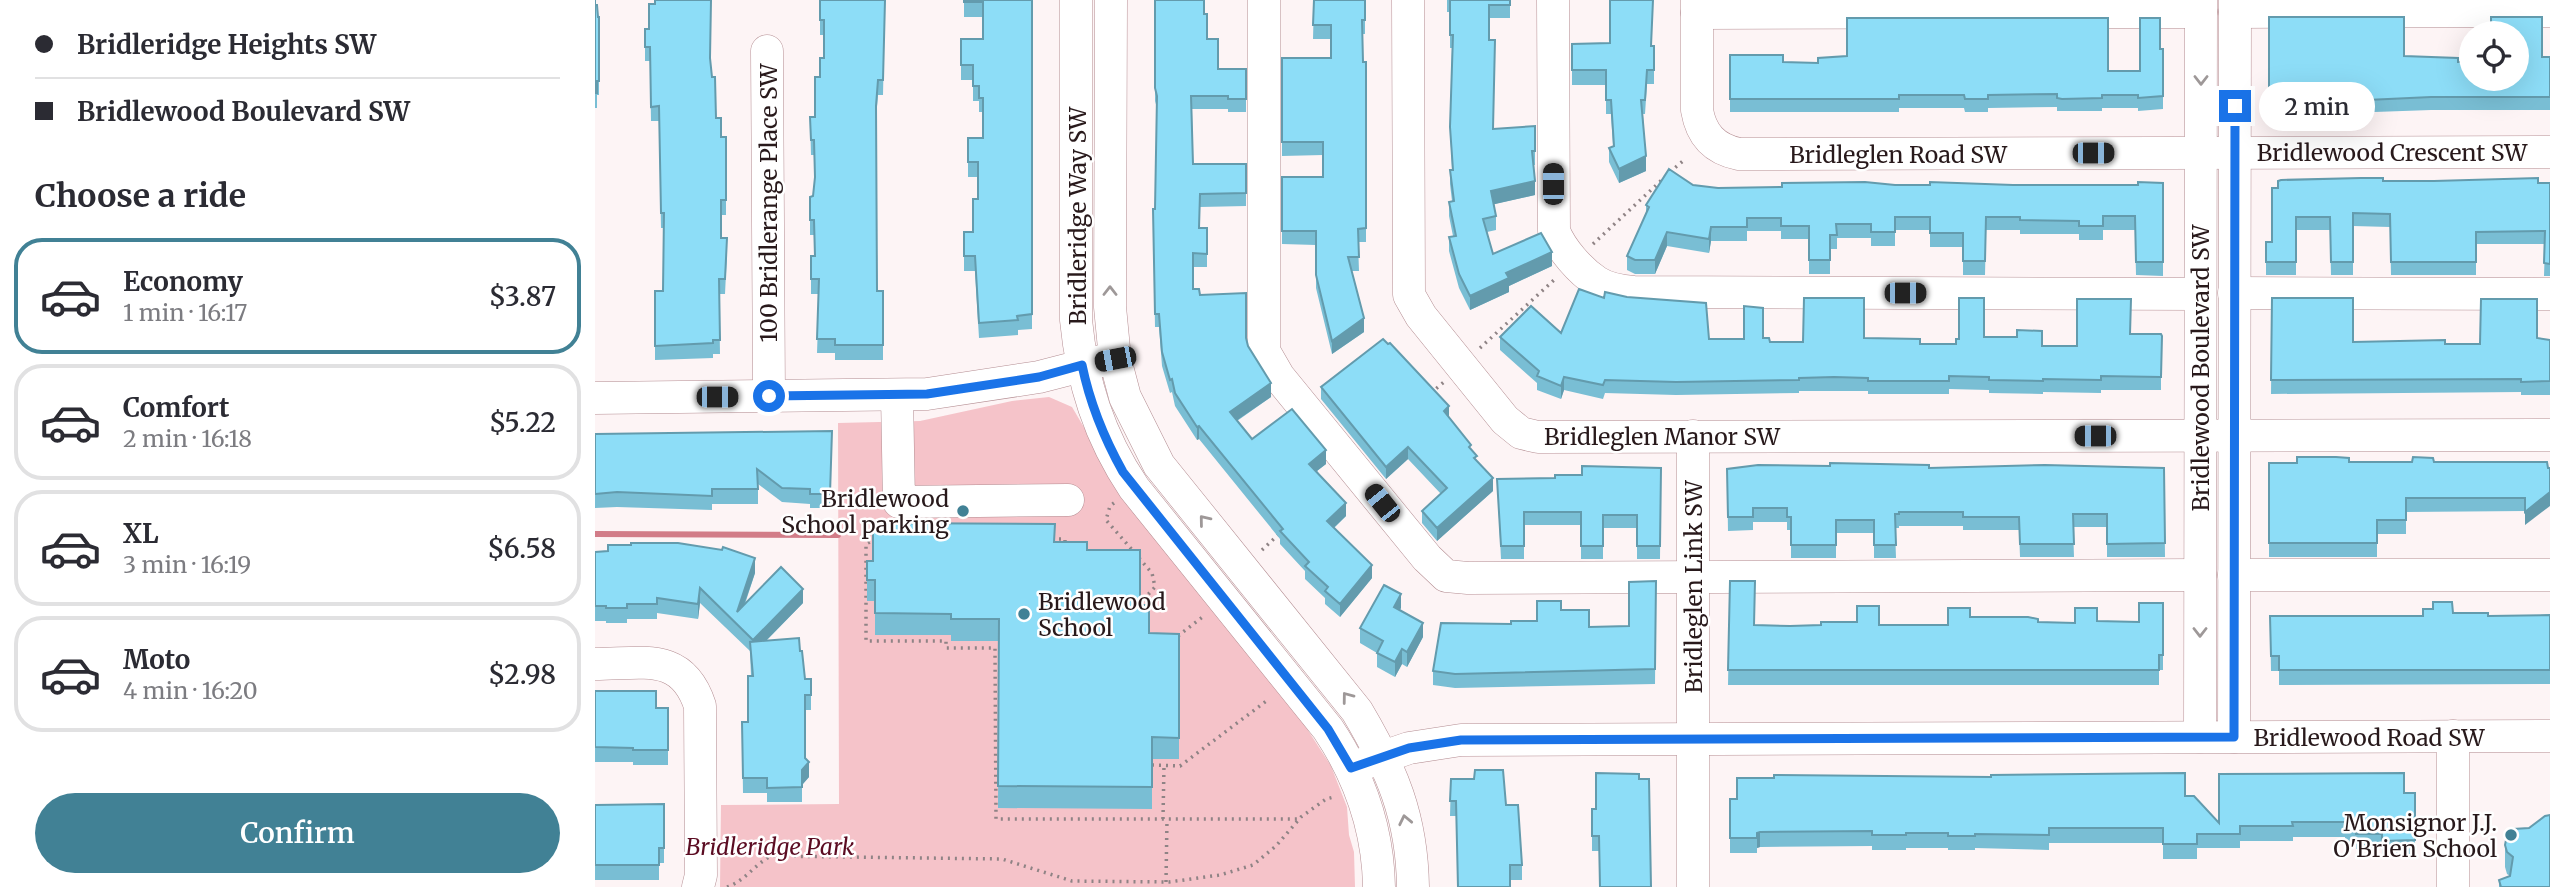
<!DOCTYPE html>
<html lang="en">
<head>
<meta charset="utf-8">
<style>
	:root { --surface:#fff; --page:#f2f2f3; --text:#2b2b33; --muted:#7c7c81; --line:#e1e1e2; --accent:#418195 }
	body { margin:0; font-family:Merriweather,serif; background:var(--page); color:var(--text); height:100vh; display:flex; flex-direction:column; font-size:26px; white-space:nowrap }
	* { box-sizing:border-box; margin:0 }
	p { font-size:23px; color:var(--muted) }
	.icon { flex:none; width:38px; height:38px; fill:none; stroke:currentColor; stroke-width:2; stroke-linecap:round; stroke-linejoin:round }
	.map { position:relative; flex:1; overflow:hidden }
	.details { display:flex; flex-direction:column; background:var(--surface); width:595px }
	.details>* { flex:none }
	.hud { display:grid; align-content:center; height:154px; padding:0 35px; background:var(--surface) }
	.fabs { position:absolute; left:1864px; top:21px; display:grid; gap:14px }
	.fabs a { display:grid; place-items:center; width:70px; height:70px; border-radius:50%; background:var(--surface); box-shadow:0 7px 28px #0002; font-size:35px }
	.end { position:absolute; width:32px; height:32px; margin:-16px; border:9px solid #1a73e8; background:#fff; box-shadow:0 0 0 4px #fff }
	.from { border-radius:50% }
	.bubble { position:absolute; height:49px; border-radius:24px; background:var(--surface); box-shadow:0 7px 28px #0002; font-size:23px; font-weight:600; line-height:49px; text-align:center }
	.car { position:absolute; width:21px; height:42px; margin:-21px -10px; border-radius:9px; box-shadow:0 0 5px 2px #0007; background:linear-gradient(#222 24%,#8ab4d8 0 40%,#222 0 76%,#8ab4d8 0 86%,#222 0) }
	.hud b { display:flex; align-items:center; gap:24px; height:66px; font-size:26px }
	.hud b+b { border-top:2px solid var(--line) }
	.hud i { width:18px; height:18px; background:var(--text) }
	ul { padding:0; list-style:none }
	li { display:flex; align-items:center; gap:21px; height:116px; margin:0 14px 10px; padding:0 21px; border:4px solid var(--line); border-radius:28px }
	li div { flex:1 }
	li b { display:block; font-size:26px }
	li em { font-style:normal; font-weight:600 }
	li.on { border-color:var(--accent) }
	li>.icon { width:63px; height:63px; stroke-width:1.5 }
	h2 { padding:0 35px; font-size:32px; line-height:84px }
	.primary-button { display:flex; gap:14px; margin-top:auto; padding:14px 35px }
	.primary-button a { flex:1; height:80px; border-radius:42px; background:var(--accent); color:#fff; font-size:28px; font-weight:600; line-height:80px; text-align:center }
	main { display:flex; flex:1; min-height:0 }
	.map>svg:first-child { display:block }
	.green { fill:#f5c3c9 }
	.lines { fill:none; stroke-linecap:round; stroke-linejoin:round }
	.stream { stroke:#d27c88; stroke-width:6 }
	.minor-casing { stroke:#b48d92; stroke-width:33 }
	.path { stroke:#8f8385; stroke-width:3.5; stroke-dasharray:2 5; stroke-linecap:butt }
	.minor { stroke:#fff; stroke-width:32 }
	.wall { fill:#79bed4 }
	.shaded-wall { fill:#639bad }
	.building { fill:#8dddf7; stroke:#639bad; stroke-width:2 }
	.oneway { stroke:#9e9898 }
	.route { stroke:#1a73e8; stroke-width:9 }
	.poi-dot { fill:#418195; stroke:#fff; stroke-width:2.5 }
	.labels { text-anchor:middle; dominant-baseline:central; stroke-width:5; stroke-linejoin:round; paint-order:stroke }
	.street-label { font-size:23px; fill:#28191b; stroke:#fff }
	.poi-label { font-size:23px; fill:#28191b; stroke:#fff; text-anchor:end }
	.park-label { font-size:23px; font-style:italic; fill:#5b0c22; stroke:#fff }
</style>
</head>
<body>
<main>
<section class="details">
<div class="hud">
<b><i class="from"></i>Bridleridge Heights SW</b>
<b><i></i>Bridlewood Boulevard SW</b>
</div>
<h2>Choose a ride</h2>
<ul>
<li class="on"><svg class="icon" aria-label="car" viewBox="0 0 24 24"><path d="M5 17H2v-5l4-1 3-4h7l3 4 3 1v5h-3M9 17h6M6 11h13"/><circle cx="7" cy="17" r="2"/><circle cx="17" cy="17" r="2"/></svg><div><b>Economy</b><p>1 min · 16:17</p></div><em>$3.87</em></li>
<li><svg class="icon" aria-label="car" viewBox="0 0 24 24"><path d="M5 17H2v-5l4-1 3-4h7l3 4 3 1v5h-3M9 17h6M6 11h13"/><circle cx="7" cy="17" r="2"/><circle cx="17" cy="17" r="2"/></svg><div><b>Comfort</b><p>2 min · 16:18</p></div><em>$5.22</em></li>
<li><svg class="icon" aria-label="car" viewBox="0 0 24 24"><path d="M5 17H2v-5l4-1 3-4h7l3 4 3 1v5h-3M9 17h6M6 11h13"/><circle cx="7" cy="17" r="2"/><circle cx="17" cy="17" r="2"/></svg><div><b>XL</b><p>3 min · 16:19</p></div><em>$6.58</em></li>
<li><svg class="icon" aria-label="car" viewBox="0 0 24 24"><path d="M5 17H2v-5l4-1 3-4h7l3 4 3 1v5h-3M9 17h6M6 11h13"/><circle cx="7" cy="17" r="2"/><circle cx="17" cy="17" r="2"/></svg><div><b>Moto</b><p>4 min · 16:20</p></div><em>$2.98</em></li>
</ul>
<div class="primary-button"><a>Confirm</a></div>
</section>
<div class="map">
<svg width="1955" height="887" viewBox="0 0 1955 887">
	<rect width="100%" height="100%" fill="#fdf4f5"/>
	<!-- green -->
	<path class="green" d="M454 397 477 407 530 497 621 615 698 707 736 766 752 807 754 835 759 852 760 887H125L126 805 244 804 243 423 325 421 417 401Z"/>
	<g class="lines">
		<!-- stream -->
		<path class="stream" d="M0 534 243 535"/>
		<defs>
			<g id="minor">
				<path d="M481 0V320C487 382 504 436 539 488L733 729C765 777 783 829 784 887"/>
				<path d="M516 0 515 307 520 359 530 397 564 465 762 711C797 770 817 817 818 887"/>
				<path d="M669 0V351L684 377 832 558 851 576 873 578 1605 575"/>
				<path d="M813 0 814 295 826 316 910 420 926 433 943 437 1955 435"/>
				<path d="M958 0 959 231C966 249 985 271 1002 282 1013 289 1026 291 1039 292L1605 294"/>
				<path d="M1102 0V110C1106 134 1119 149 1144 154L1955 152"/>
				<path d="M1640 12 1955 11"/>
				<path d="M1102 13 1606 12"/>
				<path d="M172 51 174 396"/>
				<path d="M1639 293 1955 294"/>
				<path d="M302 395 304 502 473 500"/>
				<path d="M0 398 332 394 444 377 506 361"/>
				<path d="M1098 436V887"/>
				<path d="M1639 575H1955"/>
				<path d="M0 664C48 664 87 651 105 706L106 875 103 887"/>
				<path d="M1858 736V887"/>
				<path d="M1605 737 1606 0"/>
				<path d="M1639 737 1640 0"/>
				<path d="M756 768 814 748 866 740 1955 736"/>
			</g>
		</defs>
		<!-- minor casing -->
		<use href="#minor" class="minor-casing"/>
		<!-- path -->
		<g class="path">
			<path d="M1075 172 1088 161"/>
			<path d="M998 244 1070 177"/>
			<path d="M885 348 959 280"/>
			<path d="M836 393 849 382"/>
			<path d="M519 503 515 506 511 520 539 552"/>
			<path d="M281 539 271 544V641H351V648H400L401 819H704"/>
			<path d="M457 539H470V547"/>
			<path d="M667 550 684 534"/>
			<path d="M544 558 557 573 560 587 548 600V607"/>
			<path d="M583 636 610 615"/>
			<path d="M557 765 585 766 674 699"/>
			<path d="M568 819 569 765"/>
			<path d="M571 882 572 819"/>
			<path d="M132 887C150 881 159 865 176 856L407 859 477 881 574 882 625 875 658 865 681 846 706 817 731 799 739 797"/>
		</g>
		<!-- minor -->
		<use href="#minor" class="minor"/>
	</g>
	<!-- wall -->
	<g class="wall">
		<path d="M0 0 3 17H4V95H2V108H0Z"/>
		<path d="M225 0H290L288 95H283L281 119 282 291H288V360H240V353H222L224 294H216V256H220L219 235H215V197L218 196 220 179 219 155H216L215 117H220L225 77 229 58V35H225Z"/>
		<path d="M369 0H437V329L423 330V335L384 338 380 271H369V232H378L383 199V177H373V138H388V112H384V101H378V80H366V65L388 39V17H369Z"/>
		<path d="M560 0 609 14 612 39 623 69H651V112H633V109H597L598 164H651V206L605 207 604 228H612V267H598V289L651 338 653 346 676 397 642 421 657 439 731 464 722 471 751 516 739 528 777 578 745 617 730 604V598L710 579V571L685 544V539L604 439 602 440 580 406 577 392 575 393 567 366 564 327H560L558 209H560L562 108 560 101Z"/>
		<path d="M719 0H770V34H767L768 62H771V242H763L764 271H757L769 332 737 354 721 288V245L687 244V177H728V155L687 156V58H736V39H718Z"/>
		<path d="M852 0H915V18H894V40L898 129 940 126V165H939L940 195 899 204 901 216V230L892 232 898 254 957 266 914 286V292L875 310 864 288 854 251V237L858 236 854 216V202L857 201 855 184V170H857L855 127 857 48H855V12H852Z"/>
		<path d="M1674 17 1809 56 1863 62 1876 79 1947 57H1955V110H1836L1751 113V116L1674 115Z"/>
		<path d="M50 29 115 60 121 118 126 137H131V215H126V238L132 253 130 294H124L125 354H118V358L60 360V291H68L69 228H66L64 121H56L55 61H50Z"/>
		<path d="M1015 43 1059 46V84H1052L1050 114H1048L1051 171 1024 183 1014 162V148L1018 146 1016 114H1011V85H977V44Z"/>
		<path d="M1565 49H1568V109L1543 111V108H1507V111H1462V107L1393 108V112H1370L1369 108H1304V112H1135V55L1188 62 1513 71H1545Z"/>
		<path d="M1788 181 1955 183V276H1949L1950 244H1881V275H1796L1795 227 1758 226V275H1736L1735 230H1701V275H1671V242H1677V188Z"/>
		<path d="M1568 183V276L1541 275 1540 230H1508V240H1484V234H1425V230H1391L1390 275H1368V247H1335V230H1300V246H1276V238H1242V249H1235V274H1214V239H1186V231H1152V241H1116L1114 253 1072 246 1060 274H1040L1032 270V256L1051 213V205L1098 185 1123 188 1300 185H1543Z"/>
		<path d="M1677 298 1758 342 1885 344 1942 338 1955 340V395H1926V392L1676 394Z"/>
		<path d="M966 333 1114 339 1168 338 1175 342H1208L1269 338 1325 344H1361L1389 337 1447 346H1482L1535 334H1566V390H1506V393L1448 392V394L1394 393V390L1354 389V394H1273V391H1204V393L1081 395 1010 393 1008 399 969 390 966 399 942 390V383L905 350V337Z"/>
		<path d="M726 387 854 417 876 450 898 491 842 541 827 523V511L846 494 813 459 791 479 726 399Z"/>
		<path d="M237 431 235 508H215V504L187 502 163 484V504H117V510L22 507 0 508V434Z"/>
		<path d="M1754 462H1952L1930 525V511L1811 512V534H1782V557H1674V463Z"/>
		<path d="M1066 468 1065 559H1042V528H1008V559H986V525H929V559H906L902 479 960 478 987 475Z"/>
		<path d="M1334 468H1569L1570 557H1512V527H1478L1479 557H1425L1424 530H1368V526H1304V528H1300L1301 558H1279V533H1241V558H1196V530H1192V522H1158V530L1133 531 1132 469Z"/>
		<path d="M460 542 492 550 545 605 554 633 584 634V759H557V809L403 808 404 641H356V635H280V601H272V561Z"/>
		<path d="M0 552 160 573 150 604 208 603 171 641 205 651 210 679H216V710H210V758L214 777 207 785V802H172V793H148L147 722H153L156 676 155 651 105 603 103 619 62 613V619H32V623H11V621H0Z"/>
		<path d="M1061 581 1060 684 860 688 838 685V671L916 624 942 621 966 610 994 627 1034 626Z"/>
		<path d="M1135 581 1159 625 1195 626 1353 625 1375 617 1443 622H1544L1568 603V670H1564V685H1133Z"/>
		<path d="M806 608 805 610 828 637 812 667 807 664 800 677 782 667V653L765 643V628Z"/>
		<path d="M1858 613 1893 616 1955 615V684L1684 685V671H1676L1675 616H1828Z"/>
		<path d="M0 691 61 708H73V765H38V762H0Z"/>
		<path d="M856 779 911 805 927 865V880H915L862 848 861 816H855Z"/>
		<path d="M1044 779 1004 851H997V809H1001Z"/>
		<path d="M1809 793H1820V855H1787V849H1761V844H1750V837H1698V841H1645V848H1602V859H1568V843H1454V850L1380 848V850H1353V848H1311V850H1277V846L1165 847 1162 848V853H1135V799L1590 796 1624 823Z"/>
		<path d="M69 804V863H64V880H0V805Z"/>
		<path d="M1910 845 1955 887H1904V880L1915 876 1912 874 1910 867Z"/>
	</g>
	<!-- shaded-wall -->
	<g class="shaded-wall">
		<path d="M1051 156V171L1024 183V169Z"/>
		<path d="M940 181V195L896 205V191Z"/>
		<path d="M1116 227V241L1114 253V239Z"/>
		<path d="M1072 232V246L1060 274V260Z"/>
		<path d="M957 252V266L914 286V292L875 310V296L911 273Z"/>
		<path d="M769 318V332L737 354V341Z"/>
		<path d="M969 377V390L966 399V386Z"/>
		<path d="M676 383V397L635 425V412Z"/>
		<path d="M854 406V418L849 411Z"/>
		<path d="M604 426V439L602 440V427Z"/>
		<path d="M813 447V459L791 479V467Z"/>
		<path d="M731 450V464L714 477V464Z"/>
		<path d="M898 478V491L842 541V528Z"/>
		<path d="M1955 492V506L1930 525V512Z"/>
		<path d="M751 503V516L732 534V521Z"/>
		<path d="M160 558V573L142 625V612Z"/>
		<path d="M777 565V578L745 617V604Z"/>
		<path d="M105 588V603L103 619V604Z"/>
		<path d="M208 589V603L158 654V640Z"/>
		<path d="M806 594V608L799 621V607Z"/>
		<path d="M828 623V637L812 667V652Z"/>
		<path d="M807 649V664L800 677V662Z"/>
		<path d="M214 762V777L207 785V770Z"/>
		<path d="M1165 832V847L1162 848V833Z"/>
	</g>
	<!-- building -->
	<g class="building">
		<path d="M0 0V5H2L3 17H4V81H2V93H0Z"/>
		<path d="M60 0H116L115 58 117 77H120L121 118H126V137H131V200H126V238H132L130 279H124L125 340H118V343L60 346V291H68L69 213H66L64 106 56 107 55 47H50V29H54V4H60Z"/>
		<path d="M225 0H290L288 80H283L281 106 282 291H288V345H240V339H222L224 279H216V256H220L219 220H215V197L218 196 220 177 219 140H216L215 117H220V77H225V58H229V20H225Z"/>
		<path d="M369 0H437V314L422 316 423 320 384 323 380 256H369V232H378V199H383V162H373V138H388V98H384V86H378V65H366V39H388V2H369Z"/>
		<path d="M560 0H609V14H612V39H623V69H651V99H633V96H596L598 164H651V193L605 194 604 228H612V254L598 253V289H604L605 295 651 293V338L653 346 676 383 635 412 657 439 697 409 731 450 714 464 751 503 732 521 777 565 745 604 730 591 733 587 710 566 714 562 685 531 688 529 604 426 602 427 580 393 577 379 575 380 567 352 564 314H560L558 209H560L562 96 560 88Z"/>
		<path d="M719 0H770V20H767L768 62H771V228L763 229 764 257H753L769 318 737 341 721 275V231H687V177H728V142H687V58H736V25H718Z"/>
		<path d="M855 0H915V5H894V40H900L898 129 940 126V151H937L940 181 896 191 901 216 888 219 898 254 946 233 957 252 911 273 914 278 875 296 864 274 854 237 861 236 854 202 859 201 855 170H858L855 127 858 35H855Z"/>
		<path d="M1015 0H1058L1056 46H1059V70H1052L1050 100H1046L1051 156 1024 169 1014 148 1019 146 1016 100H1011V70H977V44L1015 43Z"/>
		<path d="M1674 17H1809V56L1863 58V62H1876V79H1922V33H1896V17H1947V57H1955V97H1836L1751 101V103L1674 102Z"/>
		<path d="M1252 18H1513V71H1545V18H1565V49H1568V96L1543 98V95H1507V98L1467 99 1462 98V94L1393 95V99H1370L1369 95H1304V99H1135V55H1188V62L1223 63V58L1252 56Z"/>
		<path d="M1074 169 1098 185 1123 188 1187 187V183L1270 182 1300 185H1335V182L1418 185H1543V182L1568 183V262H1541L1540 216H1508V226H1484V221L1425 220V217H1391L1390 261H1368V233H1335V217H1300V232H1276V224H1241L1242 235H1235V260H1214V226H1186V218H1152V227H1116L1114 239 1072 232 1060 260H1040L1032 256 1054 207 1051 205Z"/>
		<path d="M1766 178H1788V181H1839L1943 178V183H1955V264L1949 263 1950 231 1881 232V262H1796L1795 214 1758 213V262H1736L1735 217H1701V262H1671V242H1677V188H1683V181L1686 180Z"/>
		<path d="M984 289 1009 298 1010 292 1032 297 1111 303 1114 339H1149V306L1168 308V338H1174L1175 342H1208L1209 298H1269V338L1325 339V344H1361V339H1364V298H1389V337H1422V330L1447 331V346H1482V299H1536L1535 334H1566L1567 336 1566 377 1506 376V380L1448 379V381L1394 380V377L1354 376V381H1273V378L1239 377 1204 378V380L1081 382 1010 380 1008 385 969 377 966 386 942 376 944 371 905 337 936 306 966 333Z"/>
		<path d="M1677 298H1758V342L1850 340V344H1885L1886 299H1942V338L1955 340V381L1926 382V379L1676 380Z"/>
		<path d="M788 339 793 344 795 343 854 406 849 411 876 445 874 447 882 456 879 458 898 478 842 528 827 511 852 488 813 447 791 467 726 387Z"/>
		<path d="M237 431 235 494H215V489L187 488 162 469 163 489H117V496L22 492 0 494V434Z"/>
		<path d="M1702 457H1741L1754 458V462H1817L1818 457 1838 458 1839 462H1952L1953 468H1955V492L1930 512V498H1811V520H1782V543H1674V463H1702Z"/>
		<path d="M1235 463 1334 465V468L1450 465 1569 468 1570 543 1512 544V514H1478L1479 544H1425L1424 517H1368V512H1304V514H1300L1301 545H1279V520H1241V545H1196V517H1192V508H1158V517H1133L1132 469 1163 465 1235 466Z"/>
		<path d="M987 466 1066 468 1065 546H1042V515H1008V546H986V512H929V546H906L902 479 960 478V475H987Z"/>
		<path d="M278 523 460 524 459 542H492V550H545V605H554V633L584 634V738L557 737V787L403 786 404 619H356V614L280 613V580H272V561H278Z"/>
		<path d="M36 543H83L127 550 128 547 160 558 142 612 186 567 208 589 158 640 105 588 103 604 62 598V604H32V608H11V606H0V552L13 551V545H36Z"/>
		<path d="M1061 581 1060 669 860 674 838 671 846 623 916 624V621H942V601H966V610H994V627L1034 626V582Z"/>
		<path d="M1135 581H1160L1159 625 1195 626 1226 625V622H1262V606H1284V625H1353V608H1375V617H1433L1443 619V622L1480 623V608H1502V621L1544 622V603H1568V655H1564V670H1133Z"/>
		<path d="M789 585 806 594 799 607 828 623 812 652 807 649 800 662 782 653 788 641 765 628Z"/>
		<path d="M1838 602H1857L1858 613H1893V616L1955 615V670H1684V656H1676L1675 616H1828V609H1838Z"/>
		<path d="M204 638 205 651H207L210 679H216V695H210V758L214 762 207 770V787L172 788V778H148L147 722H153V676H158L155 642Z"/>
		<path d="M0 691H61V708H73V750H38V748L0 747Z"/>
		<path d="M880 770H908L911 805H923L927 865H915V887H863L861 801H855L856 779H879Z"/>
		<path d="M1001 773 1044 774V779H1054L1056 887H1005L1004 836H997V809H1001Z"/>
		<path d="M1590 773V796H1599L1624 823V774L1809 773V793H1820V840L1787 841V834H1761V830H1750V822H1697L1698 826H1645V834H1602V844H1568V828H1454V835L1380 834V836H1353V833H1311V835H1277V831L1165 832 1162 833V838H1135V799H1142V778H1179V775L1396 777V775Z"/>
		<path d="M69 804V848H64V865H0V805Z"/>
		<path d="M1955 815V887H1906L1904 880 1915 876 1918 857 1912 852 1910 845 1912 835 1918 829 1934 828 1950 816Z"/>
	</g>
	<!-- one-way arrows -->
	<defs><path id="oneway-chevron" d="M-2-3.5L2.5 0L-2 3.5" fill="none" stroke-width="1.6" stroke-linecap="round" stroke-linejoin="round" transform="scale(1.75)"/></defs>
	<g class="oneway">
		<use href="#oneway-chevron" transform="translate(1606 80) rotate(90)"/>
		<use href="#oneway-chevron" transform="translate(515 291) rotate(-90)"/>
		<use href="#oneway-chevron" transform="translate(609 520) rotate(-129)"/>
		<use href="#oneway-chevron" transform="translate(1605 632) rotate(90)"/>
		<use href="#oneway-chevron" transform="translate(752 697) rotate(-127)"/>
		<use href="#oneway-chevron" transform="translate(810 820) rotate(-102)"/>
	</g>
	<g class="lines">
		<!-- route -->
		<path class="route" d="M174 396 332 394 444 377 487 365C495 404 509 438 528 472L733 729 756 768 814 748 866 740 1639 737 1640 106"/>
	</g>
	<!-- markers -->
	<g class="poi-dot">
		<circle cx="368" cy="511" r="7"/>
		<circle cx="429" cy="614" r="7"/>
		<circle cx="1916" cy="835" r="7"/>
	</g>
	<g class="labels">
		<!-- street labels -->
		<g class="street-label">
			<text x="1797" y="152">Bridlewood Crescent SW</text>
			<text x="1303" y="154">Bridleglen Road SW</text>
			<text transform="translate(173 203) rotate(-90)">100 Bridlerange Place SW</text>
			<text transform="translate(482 216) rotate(-90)">Bridleridge Way SW</text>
			<text transform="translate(1605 368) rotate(-90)">Bridlewood Boulevard SW</text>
			<text x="1067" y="436">Bridleglen Manor SW</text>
			<text transform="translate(1098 587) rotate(-90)">Bridleglen Link SW</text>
			<text x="1774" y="737">Bridlewood Road SW</text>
		</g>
		<!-- poi labels -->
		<g class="poi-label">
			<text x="354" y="498">Bridlewood<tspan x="354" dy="26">School parking</tspan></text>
			<text x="443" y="601" text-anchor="start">Bridlewood<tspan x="443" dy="26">School</tspan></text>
			<text x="1902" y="822">Monsignor J.J.<tspan x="1902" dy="26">O'Brien School</tspan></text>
		</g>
		<!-- park labels -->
		<g class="park-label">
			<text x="175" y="846">Bridleridge Park</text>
		</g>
	</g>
</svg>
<div class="fabs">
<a><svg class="icon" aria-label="locate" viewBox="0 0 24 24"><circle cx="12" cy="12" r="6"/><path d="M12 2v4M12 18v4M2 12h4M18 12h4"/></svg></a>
</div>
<i class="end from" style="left:174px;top:396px"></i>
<i class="end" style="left:1640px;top:106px"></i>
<div class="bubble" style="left:1664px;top:82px;width:116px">2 min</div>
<i class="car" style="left:1498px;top:153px;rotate:90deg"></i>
<i class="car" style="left:958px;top:184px;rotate:0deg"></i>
<i class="car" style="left:1310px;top:293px;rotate:90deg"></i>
<i class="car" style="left:520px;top:359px;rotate:259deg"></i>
<i class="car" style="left:122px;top:397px;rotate:90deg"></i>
<i class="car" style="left:1500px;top:436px;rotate:270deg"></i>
<i class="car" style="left:787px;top:503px;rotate:321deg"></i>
</div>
</main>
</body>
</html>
